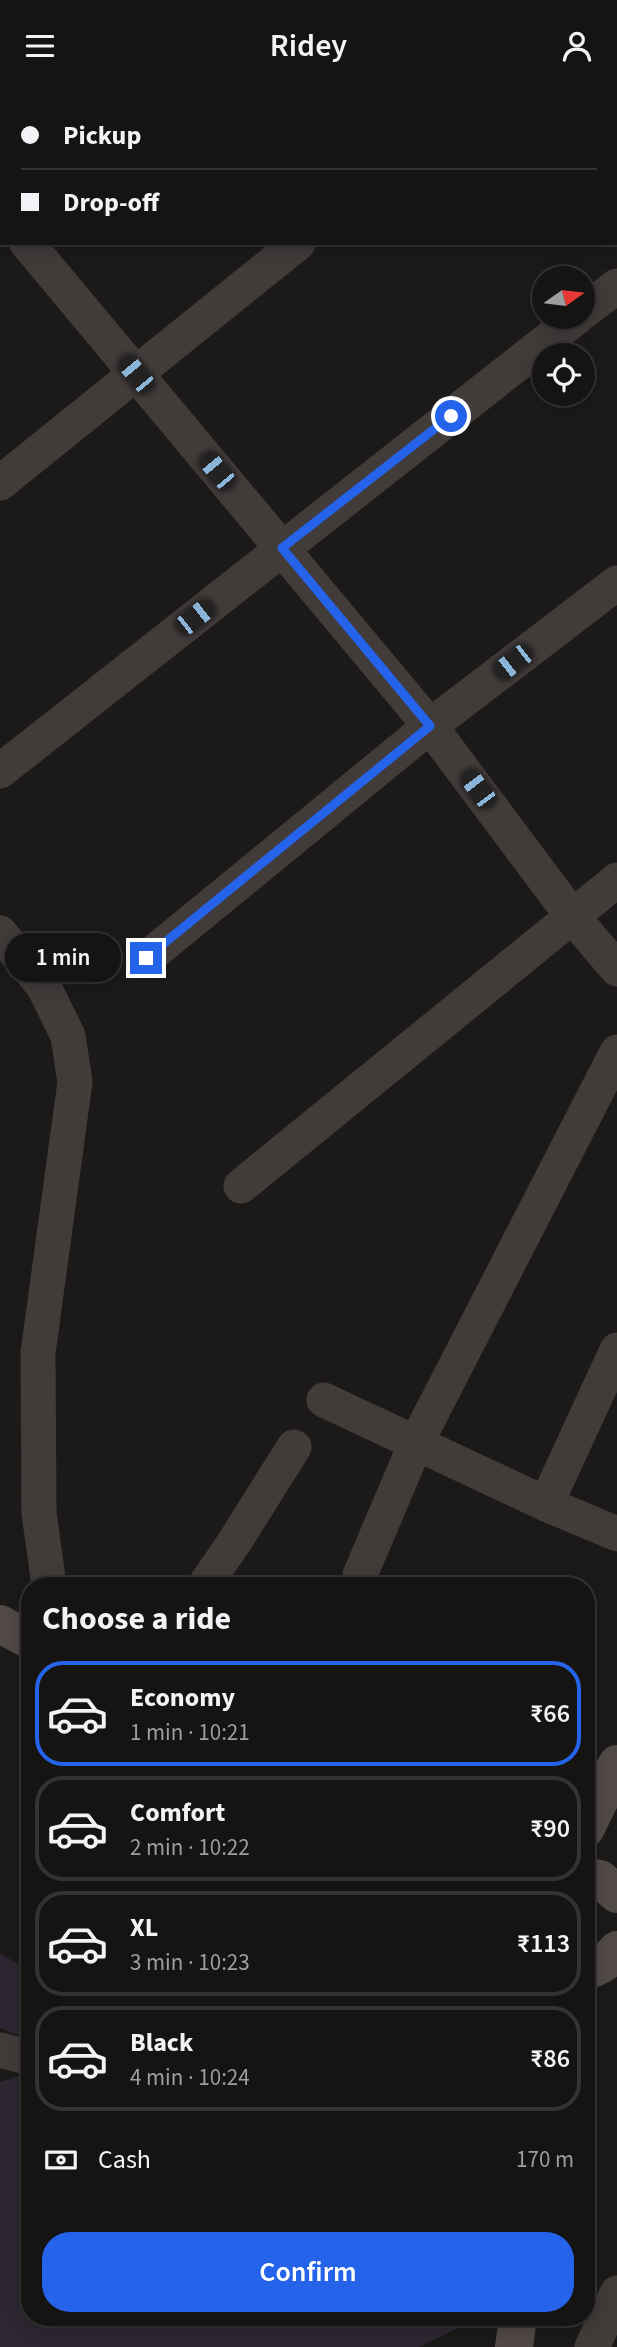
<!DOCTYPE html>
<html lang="en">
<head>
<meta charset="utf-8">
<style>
	:root { --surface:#151413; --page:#1e1d1c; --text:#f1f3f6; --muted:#9d9ea0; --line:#343333; --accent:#2563eb }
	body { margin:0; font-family:"Source Sans 3",sans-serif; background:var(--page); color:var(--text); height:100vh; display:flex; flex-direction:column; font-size:26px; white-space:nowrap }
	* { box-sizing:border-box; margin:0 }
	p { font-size:23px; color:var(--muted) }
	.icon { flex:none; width:38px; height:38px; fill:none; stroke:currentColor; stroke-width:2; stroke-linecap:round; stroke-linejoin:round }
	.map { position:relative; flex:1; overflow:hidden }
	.side { position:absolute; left:21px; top:1486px; width:574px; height:749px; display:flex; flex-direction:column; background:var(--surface); border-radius:28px; box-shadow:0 4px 18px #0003,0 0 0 2px var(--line) }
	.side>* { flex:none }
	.hud { position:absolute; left:0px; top:0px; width:618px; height:154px; box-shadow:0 4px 18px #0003,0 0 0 2px var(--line); display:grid; align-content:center; height:154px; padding:0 21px; background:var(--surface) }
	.needle { width:46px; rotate:76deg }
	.buttons { position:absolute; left:532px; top:175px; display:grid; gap:14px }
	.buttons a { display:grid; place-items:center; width:63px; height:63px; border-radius:50%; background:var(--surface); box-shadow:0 4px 18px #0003,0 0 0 2px var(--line); font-size:35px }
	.end { position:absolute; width:32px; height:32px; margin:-16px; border:9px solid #2563eb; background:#fff; box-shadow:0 0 0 4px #fff }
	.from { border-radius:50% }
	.bubble { position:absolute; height:49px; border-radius:24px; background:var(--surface); box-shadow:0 4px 18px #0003,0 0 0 2px var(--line); font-size:23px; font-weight:600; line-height:49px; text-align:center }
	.car { position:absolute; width:21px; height:42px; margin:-21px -10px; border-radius:9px; box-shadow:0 0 5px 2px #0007; background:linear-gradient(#222 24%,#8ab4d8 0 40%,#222 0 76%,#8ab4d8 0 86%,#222 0) }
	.hud b { display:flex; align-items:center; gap:24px; height:66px; font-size:26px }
	.hud b+b { border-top:2px solid var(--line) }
	.hud i { width:18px; height:18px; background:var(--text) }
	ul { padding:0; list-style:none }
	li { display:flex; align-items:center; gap:21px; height:105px; margin:0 14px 10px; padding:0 7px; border:4px solid var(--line); border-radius:28px }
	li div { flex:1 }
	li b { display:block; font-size:26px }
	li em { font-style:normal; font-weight:600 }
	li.current { border-color:var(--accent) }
	li>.icon { width:63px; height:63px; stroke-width:1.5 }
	h2 { padding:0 21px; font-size:32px; line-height:84px }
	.pay { display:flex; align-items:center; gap:18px; height:77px; padding:0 21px; font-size:26px }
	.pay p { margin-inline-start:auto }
	.action { display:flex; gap:14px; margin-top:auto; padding:14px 21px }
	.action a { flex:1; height:80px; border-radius:28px; background:var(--accent); color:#fff; font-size:28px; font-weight:600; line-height:80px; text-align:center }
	header { display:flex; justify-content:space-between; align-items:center; height:91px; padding:0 21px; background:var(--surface); font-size:32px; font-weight:600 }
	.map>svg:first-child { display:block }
	.green { fill:#2c2731 }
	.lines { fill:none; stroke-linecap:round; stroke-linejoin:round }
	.street { stroke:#413b3a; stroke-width:35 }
	.secondary { stroke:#514948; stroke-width:38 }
	.route { stroke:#2563eb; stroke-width:9 }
</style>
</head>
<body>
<header><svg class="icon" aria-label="menu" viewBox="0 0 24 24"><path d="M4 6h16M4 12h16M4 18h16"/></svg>Ridey<svg class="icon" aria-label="person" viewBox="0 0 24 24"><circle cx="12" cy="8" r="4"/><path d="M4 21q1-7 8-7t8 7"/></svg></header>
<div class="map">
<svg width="617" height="2256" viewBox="0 0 617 2256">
	<rect width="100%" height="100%" fill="#1c1a19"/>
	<!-- green -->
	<g class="green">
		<path d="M0 1862 30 1881V1949L0 1937Z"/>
		<path d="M30 1981V2226H481L419 2256H0V1991Z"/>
	</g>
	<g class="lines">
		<!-- street -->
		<g class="street">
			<path d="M570 0 571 2"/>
			<path d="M96 2 98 0"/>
			<path d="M484 2 487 0"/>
			<path d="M616 62 617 63"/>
			<path d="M0 74 2 73"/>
			<path d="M0 120 2 122"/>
			<path d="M27 152 430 635 572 825 617 878"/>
			<path d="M583 221 617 195"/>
			<path d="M0 392 298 152"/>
			<path d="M0 680 577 226"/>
			<path d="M0 842 44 896 68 945 75 991 38 1262 39 1422 49 1494"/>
			<path d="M147 867 430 635 617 492"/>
			<path d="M241 1095 617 789"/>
			<path d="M324 1309 546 1413 617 1443"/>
			<path d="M546 1413 617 1259"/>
			<path d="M360 1484 416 1352 617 961"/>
			<path d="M205 1494 235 1450 294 1356"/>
			<path d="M0 1959 30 1967"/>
			<path d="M592 2256 617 2202"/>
		</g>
		<!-- secondary -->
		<g class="secondary">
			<path d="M0 1533 30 1549"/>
			<path d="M586 1737 617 1673"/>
			<path d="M586 1785 600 1788 617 1803"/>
			<path d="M586 1879C599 1878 609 1868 617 1859"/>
			<path d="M514 2256 518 2226"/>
		</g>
	</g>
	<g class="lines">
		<!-- route -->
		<path class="route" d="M146 867 430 635 282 457 451 325"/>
	</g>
</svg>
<div class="buttons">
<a><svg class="needle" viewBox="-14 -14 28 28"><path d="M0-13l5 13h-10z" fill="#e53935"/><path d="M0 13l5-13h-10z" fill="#9d9ea0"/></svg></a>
<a><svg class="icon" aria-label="locate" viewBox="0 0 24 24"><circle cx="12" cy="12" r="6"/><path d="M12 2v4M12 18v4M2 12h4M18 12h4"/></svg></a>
</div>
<i class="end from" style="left:451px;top:325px"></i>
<i class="end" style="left:146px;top:867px"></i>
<div class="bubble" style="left:5px;top:842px;width:116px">1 min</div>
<i class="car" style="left:136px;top:283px;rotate:320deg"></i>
<i class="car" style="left:217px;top:380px;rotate:320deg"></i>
<i class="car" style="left:195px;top:526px;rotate:52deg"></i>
<i class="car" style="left:513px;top:571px;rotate:232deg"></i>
<i class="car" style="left:478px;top:698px;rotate:323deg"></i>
<div class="hud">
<b><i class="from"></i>Pickup</b>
<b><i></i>Drop-off</b>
</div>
<section class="side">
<h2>Choose a ride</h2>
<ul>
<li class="current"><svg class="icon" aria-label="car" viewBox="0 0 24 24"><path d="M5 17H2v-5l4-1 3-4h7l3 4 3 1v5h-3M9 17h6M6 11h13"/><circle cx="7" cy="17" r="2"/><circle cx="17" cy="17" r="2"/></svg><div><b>Economy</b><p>1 min · 10:21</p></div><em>₹66</em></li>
<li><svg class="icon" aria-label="car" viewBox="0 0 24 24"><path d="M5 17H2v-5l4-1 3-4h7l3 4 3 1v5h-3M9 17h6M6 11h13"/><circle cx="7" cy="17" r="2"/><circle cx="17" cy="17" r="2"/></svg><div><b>Comfort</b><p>2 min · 10:22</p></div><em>₹90</em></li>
<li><svg class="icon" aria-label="car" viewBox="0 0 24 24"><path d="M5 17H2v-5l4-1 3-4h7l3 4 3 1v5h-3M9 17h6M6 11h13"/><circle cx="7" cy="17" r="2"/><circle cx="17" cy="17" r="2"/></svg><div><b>XL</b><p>3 min · 10:23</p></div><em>₹113</em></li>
<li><svg class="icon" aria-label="car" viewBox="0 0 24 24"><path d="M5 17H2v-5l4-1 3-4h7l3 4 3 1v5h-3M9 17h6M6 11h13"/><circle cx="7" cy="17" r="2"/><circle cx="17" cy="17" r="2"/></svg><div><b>Black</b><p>4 min · 10:24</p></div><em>₹86</em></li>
</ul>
<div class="pay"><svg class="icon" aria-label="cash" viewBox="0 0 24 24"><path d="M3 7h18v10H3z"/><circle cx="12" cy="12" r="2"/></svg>Cash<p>170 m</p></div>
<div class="action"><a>Confirm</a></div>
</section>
</div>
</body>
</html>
